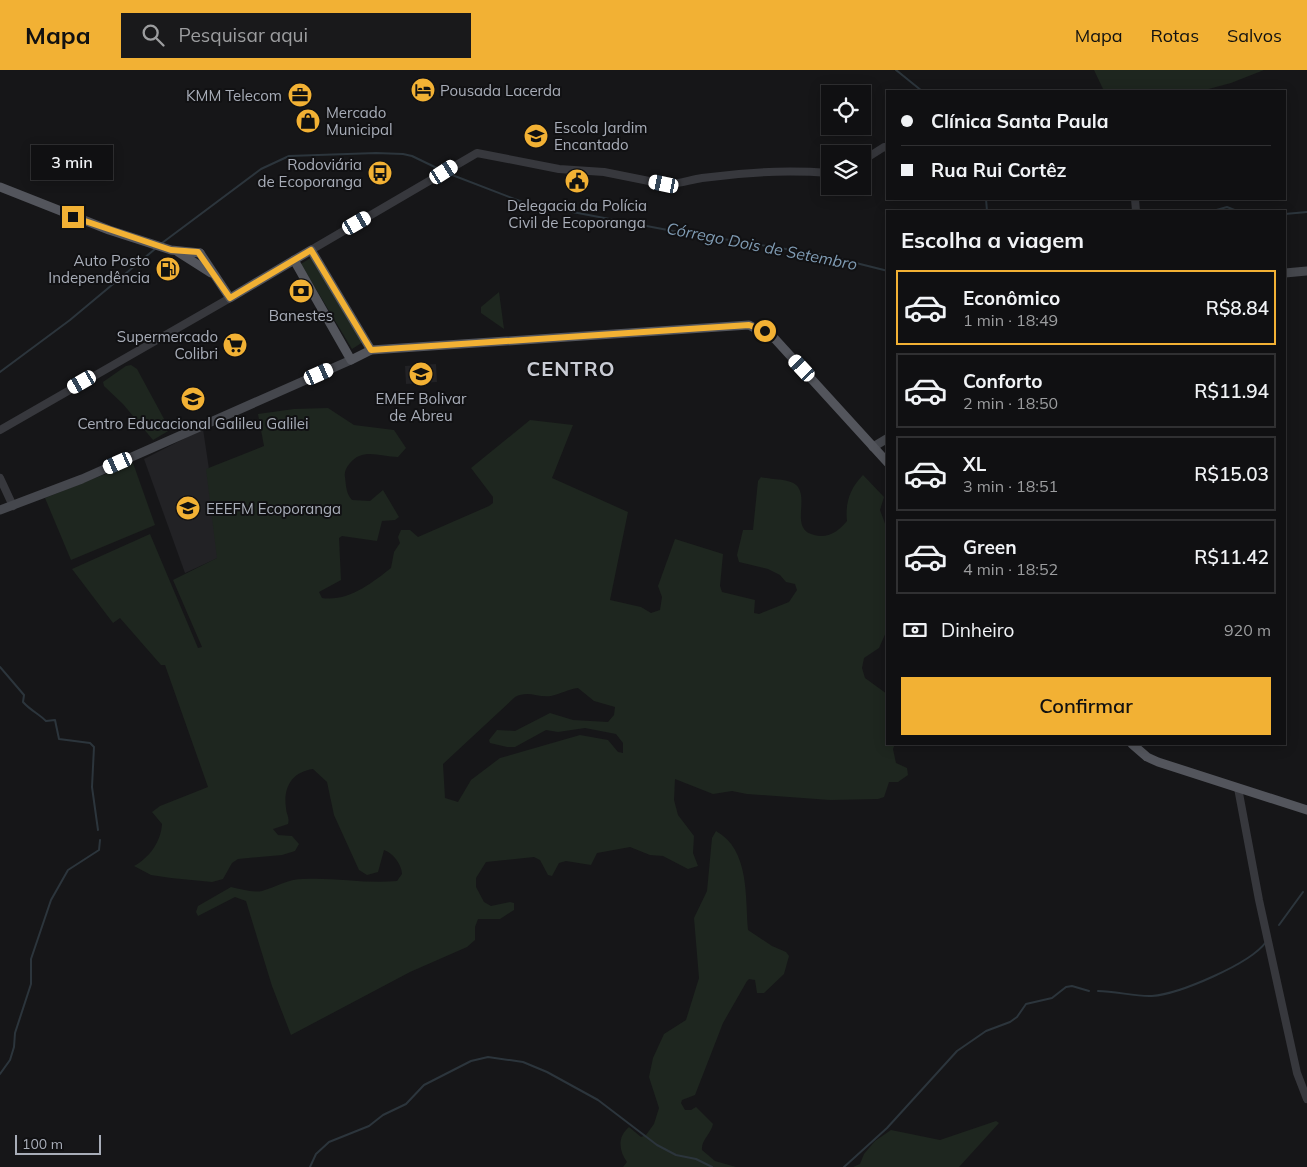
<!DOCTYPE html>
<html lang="pt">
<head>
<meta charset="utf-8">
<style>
	:root { --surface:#101012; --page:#19191b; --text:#f1f3f6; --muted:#9c9d9f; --line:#303032; --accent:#f2b134 }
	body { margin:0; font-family:Mulish,sans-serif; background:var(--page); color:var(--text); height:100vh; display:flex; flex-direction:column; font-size:19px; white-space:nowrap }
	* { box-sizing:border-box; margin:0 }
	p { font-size:16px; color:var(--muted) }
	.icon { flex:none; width:28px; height:28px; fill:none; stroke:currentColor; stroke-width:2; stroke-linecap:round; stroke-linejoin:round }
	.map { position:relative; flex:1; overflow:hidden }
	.panel { position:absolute; left:886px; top:140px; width:400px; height:535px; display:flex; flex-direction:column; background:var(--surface); border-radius:0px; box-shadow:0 2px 12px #0003,0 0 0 1px var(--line) }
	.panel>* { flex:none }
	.guide { position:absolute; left:886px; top:20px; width:400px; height:110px; border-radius:0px; box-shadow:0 2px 12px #0003,0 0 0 1px var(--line); display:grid; align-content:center; height:110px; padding:0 15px; background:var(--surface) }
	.controls { position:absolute; left:821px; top:15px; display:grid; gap:10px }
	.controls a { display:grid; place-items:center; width:50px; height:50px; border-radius:0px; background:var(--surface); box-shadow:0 2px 12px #0003,0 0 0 1px var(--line); font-size:25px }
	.scale { position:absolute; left:15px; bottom:12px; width:86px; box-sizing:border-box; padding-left:5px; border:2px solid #a8adb8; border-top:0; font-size:14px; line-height:18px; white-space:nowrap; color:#a8adb8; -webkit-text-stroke:4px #111113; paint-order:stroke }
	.end { position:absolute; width:22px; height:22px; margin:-11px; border:6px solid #f2b134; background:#111; box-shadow:0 0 0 2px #111 }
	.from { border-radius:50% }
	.bubble { position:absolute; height:35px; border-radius:0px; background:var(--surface); box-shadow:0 2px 12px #0003,0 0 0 1px var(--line); font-size:16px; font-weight:600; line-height:35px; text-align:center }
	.car { position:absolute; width:15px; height:30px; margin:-15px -8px; border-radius:6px; box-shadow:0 0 4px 1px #0007; background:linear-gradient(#fff 24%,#345 0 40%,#fff 0 76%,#345 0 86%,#fff 0) }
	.guide b { display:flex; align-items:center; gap:18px; height:48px; font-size:19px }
	.guide b+b { border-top:1px solid var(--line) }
	.guide i { width:12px; height:12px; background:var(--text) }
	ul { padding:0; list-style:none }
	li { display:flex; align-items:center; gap:15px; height:75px; margin:0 10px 8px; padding:0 5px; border:2px solid var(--line); border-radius:0px }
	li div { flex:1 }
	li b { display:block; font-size:19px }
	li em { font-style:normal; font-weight:600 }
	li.current { border-color:var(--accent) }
	li>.icon { width:45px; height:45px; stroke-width:1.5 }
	h2 { padding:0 15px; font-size:22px; line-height:60px }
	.pay { display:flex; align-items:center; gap:12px; height:55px; padding:0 15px; font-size:19px }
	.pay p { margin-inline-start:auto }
	.cta { display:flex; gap:10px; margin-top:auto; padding:10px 15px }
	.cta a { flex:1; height:58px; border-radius:0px; background:var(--accent); color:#111; font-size:20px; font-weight:600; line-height:58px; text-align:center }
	header { display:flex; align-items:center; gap:30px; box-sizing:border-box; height:70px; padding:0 25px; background:var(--accent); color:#111 }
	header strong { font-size:24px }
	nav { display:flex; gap:28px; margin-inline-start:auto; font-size:18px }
	.search { width:350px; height:45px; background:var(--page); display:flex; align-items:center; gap:12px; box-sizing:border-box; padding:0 18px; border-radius:0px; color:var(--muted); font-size:19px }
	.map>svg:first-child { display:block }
	.built { fill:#222225 }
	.green { fill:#1e261f; fill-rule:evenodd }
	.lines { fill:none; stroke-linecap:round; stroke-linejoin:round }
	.stream { stroke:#2c353c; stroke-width:2 }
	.tertiary { stroke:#37383d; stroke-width:8 }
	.secondary { stroke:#45474d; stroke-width:9 }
	.primary { stroke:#53555c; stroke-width:9 }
	.route { stroke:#f2b134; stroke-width:6 }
	.labels { text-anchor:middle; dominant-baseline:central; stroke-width:4; stroke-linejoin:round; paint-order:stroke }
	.poi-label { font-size:15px; fill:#a8adb8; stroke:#111113; text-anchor:start }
	.water-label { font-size:16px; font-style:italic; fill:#7f9bb3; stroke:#111113 }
	.district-label { font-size:20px; font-weight:bold; letter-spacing:1px; fill:#c9ccd4; stroke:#111113 }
</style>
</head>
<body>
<header>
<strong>Mapa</strong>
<div class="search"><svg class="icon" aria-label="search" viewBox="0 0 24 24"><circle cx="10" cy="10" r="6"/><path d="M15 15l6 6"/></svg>Pesquisar aqui</div>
<nav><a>Mapa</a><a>Rotas</a><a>Salvos</a></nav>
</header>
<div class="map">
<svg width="1307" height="1097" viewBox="0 0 1307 1097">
	<rect width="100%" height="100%" fill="#161618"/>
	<!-- built -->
	<g class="built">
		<path d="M436 294 437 312 406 314 405 296Z"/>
		<path d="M203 359 222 486 185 503 144 389Z"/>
	</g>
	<!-- green -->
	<g class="green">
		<path d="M1094 0H1264L1231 13 1201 21H1104Z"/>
		<path d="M312 187 363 272 352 279 301 194Z"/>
		<path d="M499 222 504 259 481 243V237Z"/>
		<path d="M131 295 137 299 170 360 153 370 123 334 104 316 103 312 126 296Z"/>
		<path d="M328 338 354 355 394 360 406 378 398 387C381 387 363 377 350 393 346 398 344 402 345 407 346 415 346 424 352 430L370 431 383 420 399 447 395 450 382 451 377 471 342 466 339 468 341 510 319 522 322 528C348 532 372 513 391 498L394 482 400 473 398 467 401 460H410L418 467 489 436 493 433V427L471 398 530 350 573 355 552 408 628 442 610 530 641 537 651 543 660 540 662 527 658 516 675 469 723 484 720 516 722 522 755 530 754 543 759 544 789 532 797 520 795 514 786 512 780 505 768 499 739 492 737 485 743 460H753L758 411 761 407C771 410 792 408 798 417 809 433 787 464 821 466 833 466 840 459 847 451 845 433 850 418 863 405L884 427 880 440 887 459V560L879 578 864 588 862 598 865 608 887 624 888 674H895L893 679 896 693 907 698 908 705 898 712H889L884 727 878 729 830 730 747 724 732 721 713 724 675 709 674 730 678 745 694 766 693 783 698 796 688 799 663 786 650 785 630 777 597 783 591 795 566 791 559 793 552 806 548 805 540 790 534 787 486 792 476 808V817L484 832 491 836 510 832 514 833V840L500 849H478L475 857V870L467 877 410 902 291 965 272 916 246 831 235 827 198 846 196 842 198 836 231 817C241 819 252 823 262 821 276 817 288 809 303 809 334 807 366 814 397 811L402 804C402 795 393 783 384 780L378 802 367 805 359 800 334 745 327 712 313 699C292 702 283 717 286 738 286 744 290 747 288 754L273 759 278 765 292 766 299 774 295 781 282 785 238 789 232 793 223 809 212 812 171 808 151 805 134 796C149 788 161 772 162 754L152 742 160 736 208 717 165 595H161L120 548 113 553 72 499 150 464 198 578 202 577 173 510 217 488 206 399 264 376 258 344 294 339ZM578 618 594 631 615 637 614 645 608 652 573 650 550 643 515 661 497 660 489 670 490 673 507 677H515L546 660 558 662 585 658 616 664 623 673V683L618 682 608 670 580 665 500 688 471 710 458 732 445 728 443 694 515 627C528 620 538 628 551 626 561 624 568 619 578 618Z"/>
		<path d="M133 393 155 455 71 490 45 428Z"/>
		<path d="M716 761C750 780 745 827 748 860L772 876 786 882 789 886 784 904 764 923H757L755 910 749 909 747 911 723 953 695 1025 682 1030 681 1033 685 1040H691L696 1037 713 1054C711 1064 701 1070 702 1080L715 1091 736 1097H623L627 1092C619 1081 617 1067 629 1057L641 1067 646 1065 654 1054 659 1038 649 1007 653 988 664 964 686 950 699 908 694 848 707 821 712 768Z"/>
		<path d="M996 1051 999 1053 959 1097H853L860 1094 864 1084 875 1071 891 1060 940 1070Z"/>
	</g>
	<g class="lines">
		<!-- stream -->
		<g class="stream">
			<path d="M896 0 922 21"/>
			<path d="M447 103 525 133 673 161 824 185 888 201"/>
			<path d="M986 129 987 141"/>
			<path d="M1213 141 1227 137 1237 141"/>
			<path d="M1285 144 1307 142"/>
			<path d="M162 173 261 99 289 86 376 83 403 84 412 86 441 100"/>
			<path d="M0 302 70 250 155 179"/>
			<path d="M0 597 24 625 23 632C30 640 39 644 46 651L55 650 59 669 90 673 94 677 92 717 98 760"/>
			<path d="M1279 855 1303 822"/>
			<path d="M1098 921C1116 921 1136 927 1152 926 1179 924 1250 894 1266 872"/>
			<path d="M0 1004 10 990 14 977 15 963 31 914V889L51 830 68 800 99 780 100 770"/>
			<path d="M310 1097 316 1084 329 1072 369 1056 383 1045 406 1034 424 1015 471 991 488 987 523 992 547 1002 598 1030 657 1075 676 1085 696 1089 712 1097"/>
			<path d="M844 1097 887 1058 957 981 986 961 1010 952 1017 947 1026 934 1052 928 1066 917 1072 916 1089 921"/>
		</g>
		<!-- tertiary -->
		<g class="tertiary">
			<path d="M862 91 884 77 888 78"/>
			<path d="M1135 129 1136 141"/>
			<path d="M311 180 477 83 559 99 604 102 664 114C678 115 689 110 702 108 744 102 788 100 830 103"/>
			<path d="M0 360 230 228"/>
			<path d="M0 408 13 436"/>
			<path d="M1238 718 1259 830 1297 1003 1307 1029"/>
		</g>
		<!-- secondary -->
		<g class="secondary">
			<path d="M1285 203 1307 201"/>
			<path d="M873 377 888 368"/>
			<path d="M0 440 82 409 351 290"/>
		</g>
		<!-- primary -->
		<g class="primary">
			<path d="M0 117 109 160 171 180 200 183"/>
			<path d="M178 182 211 203"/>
			<path d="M200 183 230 228 311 180 371 280"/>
			<path d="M294 190 351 290 371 280 749 255 775 269 888 393"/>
			<path d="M1132 674 1147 687 1158 692 1307 740"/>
		</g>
	</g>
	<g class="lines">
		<!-- route -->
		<path class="route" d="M73 147 171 180 198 182 230 228 311 180 371 280 749 255 765 261"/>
	</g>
	<!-- icons -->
	<defs>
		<symbol id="hotel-disc" viewBox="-11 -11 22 22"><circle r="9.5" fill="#f2b134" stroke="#111113"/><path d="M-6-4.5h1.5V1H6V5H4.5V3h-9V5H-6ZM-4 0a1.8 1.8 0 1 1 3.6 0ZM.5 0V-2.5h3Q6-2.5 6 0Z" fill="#111"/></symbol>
		<symbol id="office-disc" viewBox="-11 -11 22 22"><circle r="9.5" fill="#f2b134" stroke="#111113"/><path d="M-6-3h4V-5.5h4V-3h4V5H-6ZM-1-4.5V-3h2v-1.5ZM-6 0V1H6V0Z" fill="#111"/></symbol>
		<symbol id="shop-disc" viewBox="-11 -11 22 22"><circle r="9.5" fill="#f2b134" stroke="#111113"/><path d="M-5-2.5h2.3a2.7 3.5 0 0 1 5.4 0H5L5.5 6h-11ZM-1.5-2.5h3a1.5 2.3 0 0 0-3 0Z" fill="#111"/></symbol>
		<symbol id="school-disc" viewBox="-11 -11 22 22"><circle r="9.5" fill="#f2b134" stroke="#111113"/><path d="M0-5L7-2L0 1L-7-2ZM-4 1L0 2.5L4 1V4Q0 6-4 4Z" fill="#111"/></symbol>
		<symbol id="bus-disc" viewBox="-11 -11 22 22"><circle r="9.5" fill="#f2b134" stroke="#111113"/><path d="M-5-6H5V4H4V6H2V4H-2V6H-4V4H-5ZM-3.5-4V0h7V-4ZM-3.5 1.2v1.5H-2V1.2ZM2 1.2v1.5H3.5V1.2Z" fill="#111"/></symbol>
		<symbol id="civic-disc" viewBox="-11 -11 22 22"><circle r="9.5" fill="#f2b134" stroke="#111113"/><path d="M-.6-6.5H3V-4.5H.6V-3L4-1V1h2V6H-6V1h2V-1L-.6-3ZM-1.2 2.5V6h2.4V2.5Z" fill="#111"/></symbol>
		<symbol id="fuel-disc" viewBox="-11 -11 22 22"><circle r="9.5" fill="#f2b134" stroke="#111113"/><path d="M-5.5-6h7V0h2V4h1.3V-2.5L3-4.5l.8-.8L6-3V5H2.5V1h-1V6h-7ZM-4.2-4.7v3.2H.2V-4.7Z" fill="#111"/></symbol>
		<symbol id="bank-disc" viewBox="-11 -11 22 22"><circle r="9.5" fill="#f2b134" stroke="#111113"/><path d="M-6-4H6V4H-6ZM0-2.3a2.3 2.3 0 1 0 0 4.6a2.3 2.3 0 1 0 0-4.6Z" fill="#111"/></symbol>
		<symbol id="supermarket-disc" viewBox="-11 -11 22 22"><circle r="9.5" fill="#f2b134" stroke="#111113"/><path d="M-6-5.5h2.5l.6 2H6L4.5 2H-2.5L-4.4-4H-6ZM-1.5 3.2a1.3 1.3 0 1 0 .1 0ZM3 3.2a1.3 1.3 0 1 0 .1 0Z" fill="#111"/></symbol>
	</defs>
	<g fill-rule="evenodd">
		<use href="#hotel-disc" x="409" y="6" width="28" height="28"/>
		<use href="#office-disc" x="286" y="11" width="28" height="28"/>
		<use href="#shop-disc" x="294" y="37" width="28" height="28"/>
		<use href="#school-disc" x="522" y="52" width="28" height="28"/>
		<use href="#bus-disc" x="366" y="89" width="28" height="28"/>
		<use href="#civic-disc" x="563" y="97" width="28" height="28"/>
		<use href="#fuel-disc" x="154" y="185" width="28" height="28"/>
		<use href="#bank-disc" x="287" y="207" width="28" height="28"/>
		<use href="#supermarket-disc" x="221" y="261" width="28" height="28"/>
		<use href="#school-disc" x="407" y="290" width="28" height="28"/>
		<use href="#school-disc" x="179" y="315" width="28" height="28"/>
		<use href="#school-disc" x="174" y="424" width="28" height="28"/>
	</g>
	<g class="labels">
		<!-- poi labels -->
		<g class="poi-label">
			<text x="440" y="20">Pousada Lacerda</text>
			<text x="282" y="25" text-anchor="end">KMM Telecom</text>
			<text x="326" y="42">Mercado<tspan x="326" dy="17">Municipal</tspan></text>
			<text x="554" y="57">Escola Jardim<tspan x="554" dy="17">Encantado</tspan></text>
			<text x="362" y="94" text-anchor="end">Rodoviária<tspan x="362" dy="17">de Ecoporanga</tspan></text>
			<text x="577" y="135" text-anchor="middle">Delegacia da Polícia<tspan x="577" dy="17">Civil de Ecoporanga</tspan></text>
			<text x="150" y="190" text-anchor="end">Auto Posto<tspan x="150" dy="17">Independência</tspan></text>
			<text x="301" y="245" text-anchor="middle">Banestes</text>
			<text x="218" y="266" text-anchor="end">Supermercado<tspan x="218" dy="17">Colibri</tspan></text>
			<text x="421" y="328" text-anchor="middle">EMEF Bolivar<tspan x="421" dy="17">de Abreu</tspan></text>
			<text x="193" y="353" text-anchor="middle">Centro Educacional Galileu Galilei</text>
			<text x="206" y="438">EEEFM Ecoporanga</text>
		</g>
		<!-- water labels -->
		<g class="water-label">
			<text transform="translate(762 176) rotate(11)">Córrego Dois de Setembro</text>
		</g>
		<!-- district labels -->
		<g class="district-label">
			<text x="571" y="298">CENTRO</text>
		</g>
	</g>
</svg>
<div class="controls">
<a><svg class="icon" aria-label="locate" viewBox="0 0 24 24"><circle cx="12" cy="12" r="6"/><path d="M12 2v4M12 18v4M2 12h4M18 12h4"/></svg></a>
<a><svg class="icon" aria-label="layers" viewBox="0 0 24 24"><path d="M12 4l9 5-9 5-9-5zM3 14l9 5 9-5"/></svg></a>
</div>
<div class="scale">100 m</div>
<i class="end from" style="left:765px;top:261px"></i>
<i class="end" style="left:73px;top:147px"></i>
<div class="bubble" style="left:31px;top:75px;width:82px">3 min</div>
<i class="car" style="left:444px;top:102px;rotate:57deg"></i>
<i class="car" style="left:664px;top:114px;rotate:282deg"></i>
<i class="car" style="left:357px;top:153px;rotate:60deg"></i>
<i class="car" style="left:802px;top:298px;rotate:317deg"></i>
<i class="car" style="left:319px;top:304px;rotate:66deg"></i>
<i class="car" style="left:82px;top:312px;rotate:240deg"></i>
<i class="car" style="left:118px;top:393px;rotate:246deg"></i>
<div class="guide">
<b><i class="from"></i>Clínica Santa Paula</b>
<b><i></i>Rua Rui Cortêz</b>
</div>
<section class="panel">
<h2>Escolha a viagem</h2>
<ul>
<li class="current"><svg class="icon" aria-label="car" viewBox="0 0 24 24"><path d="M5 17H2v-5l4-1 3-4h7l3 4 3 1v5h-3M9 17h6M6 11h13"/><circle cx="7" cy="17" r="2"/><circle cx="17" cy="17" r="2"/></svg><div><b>Econômico</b><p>1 min · 18:49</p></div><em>R$8.84</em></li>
<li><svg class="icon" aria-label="car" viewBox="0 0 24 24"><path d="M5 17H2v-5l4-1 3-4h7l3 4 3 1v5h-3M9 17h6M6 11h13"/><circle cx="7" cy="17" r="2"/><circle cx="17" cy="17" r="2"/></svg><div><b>Conforto</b><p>2 min · 18:50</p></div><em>R$11.94</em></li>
<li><svg class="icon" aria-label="car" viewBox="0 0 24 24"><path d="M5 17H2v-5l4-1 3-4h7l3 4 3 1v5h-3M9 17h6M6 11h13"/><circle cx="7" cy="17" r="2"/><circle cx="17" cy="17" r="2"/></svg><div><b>XL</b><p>3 min · 18:51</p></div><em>R$15.03</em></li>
<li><svg class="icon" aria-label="car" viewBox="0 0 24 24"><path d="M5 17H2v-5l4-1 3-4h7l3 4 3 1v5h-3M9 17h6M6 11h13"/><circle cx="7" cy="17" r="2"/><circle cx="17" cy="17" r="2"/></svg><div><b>Green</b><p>4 min · 18:52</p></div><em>R$11.42</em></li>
</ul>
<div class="pay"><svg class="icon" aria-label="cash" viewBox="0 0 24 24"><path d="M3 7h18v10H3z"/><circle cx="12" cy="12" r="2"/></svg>Dinheiro<p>920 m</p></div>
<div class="cta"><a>Confirmar</a></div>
</section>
</div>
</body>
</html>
